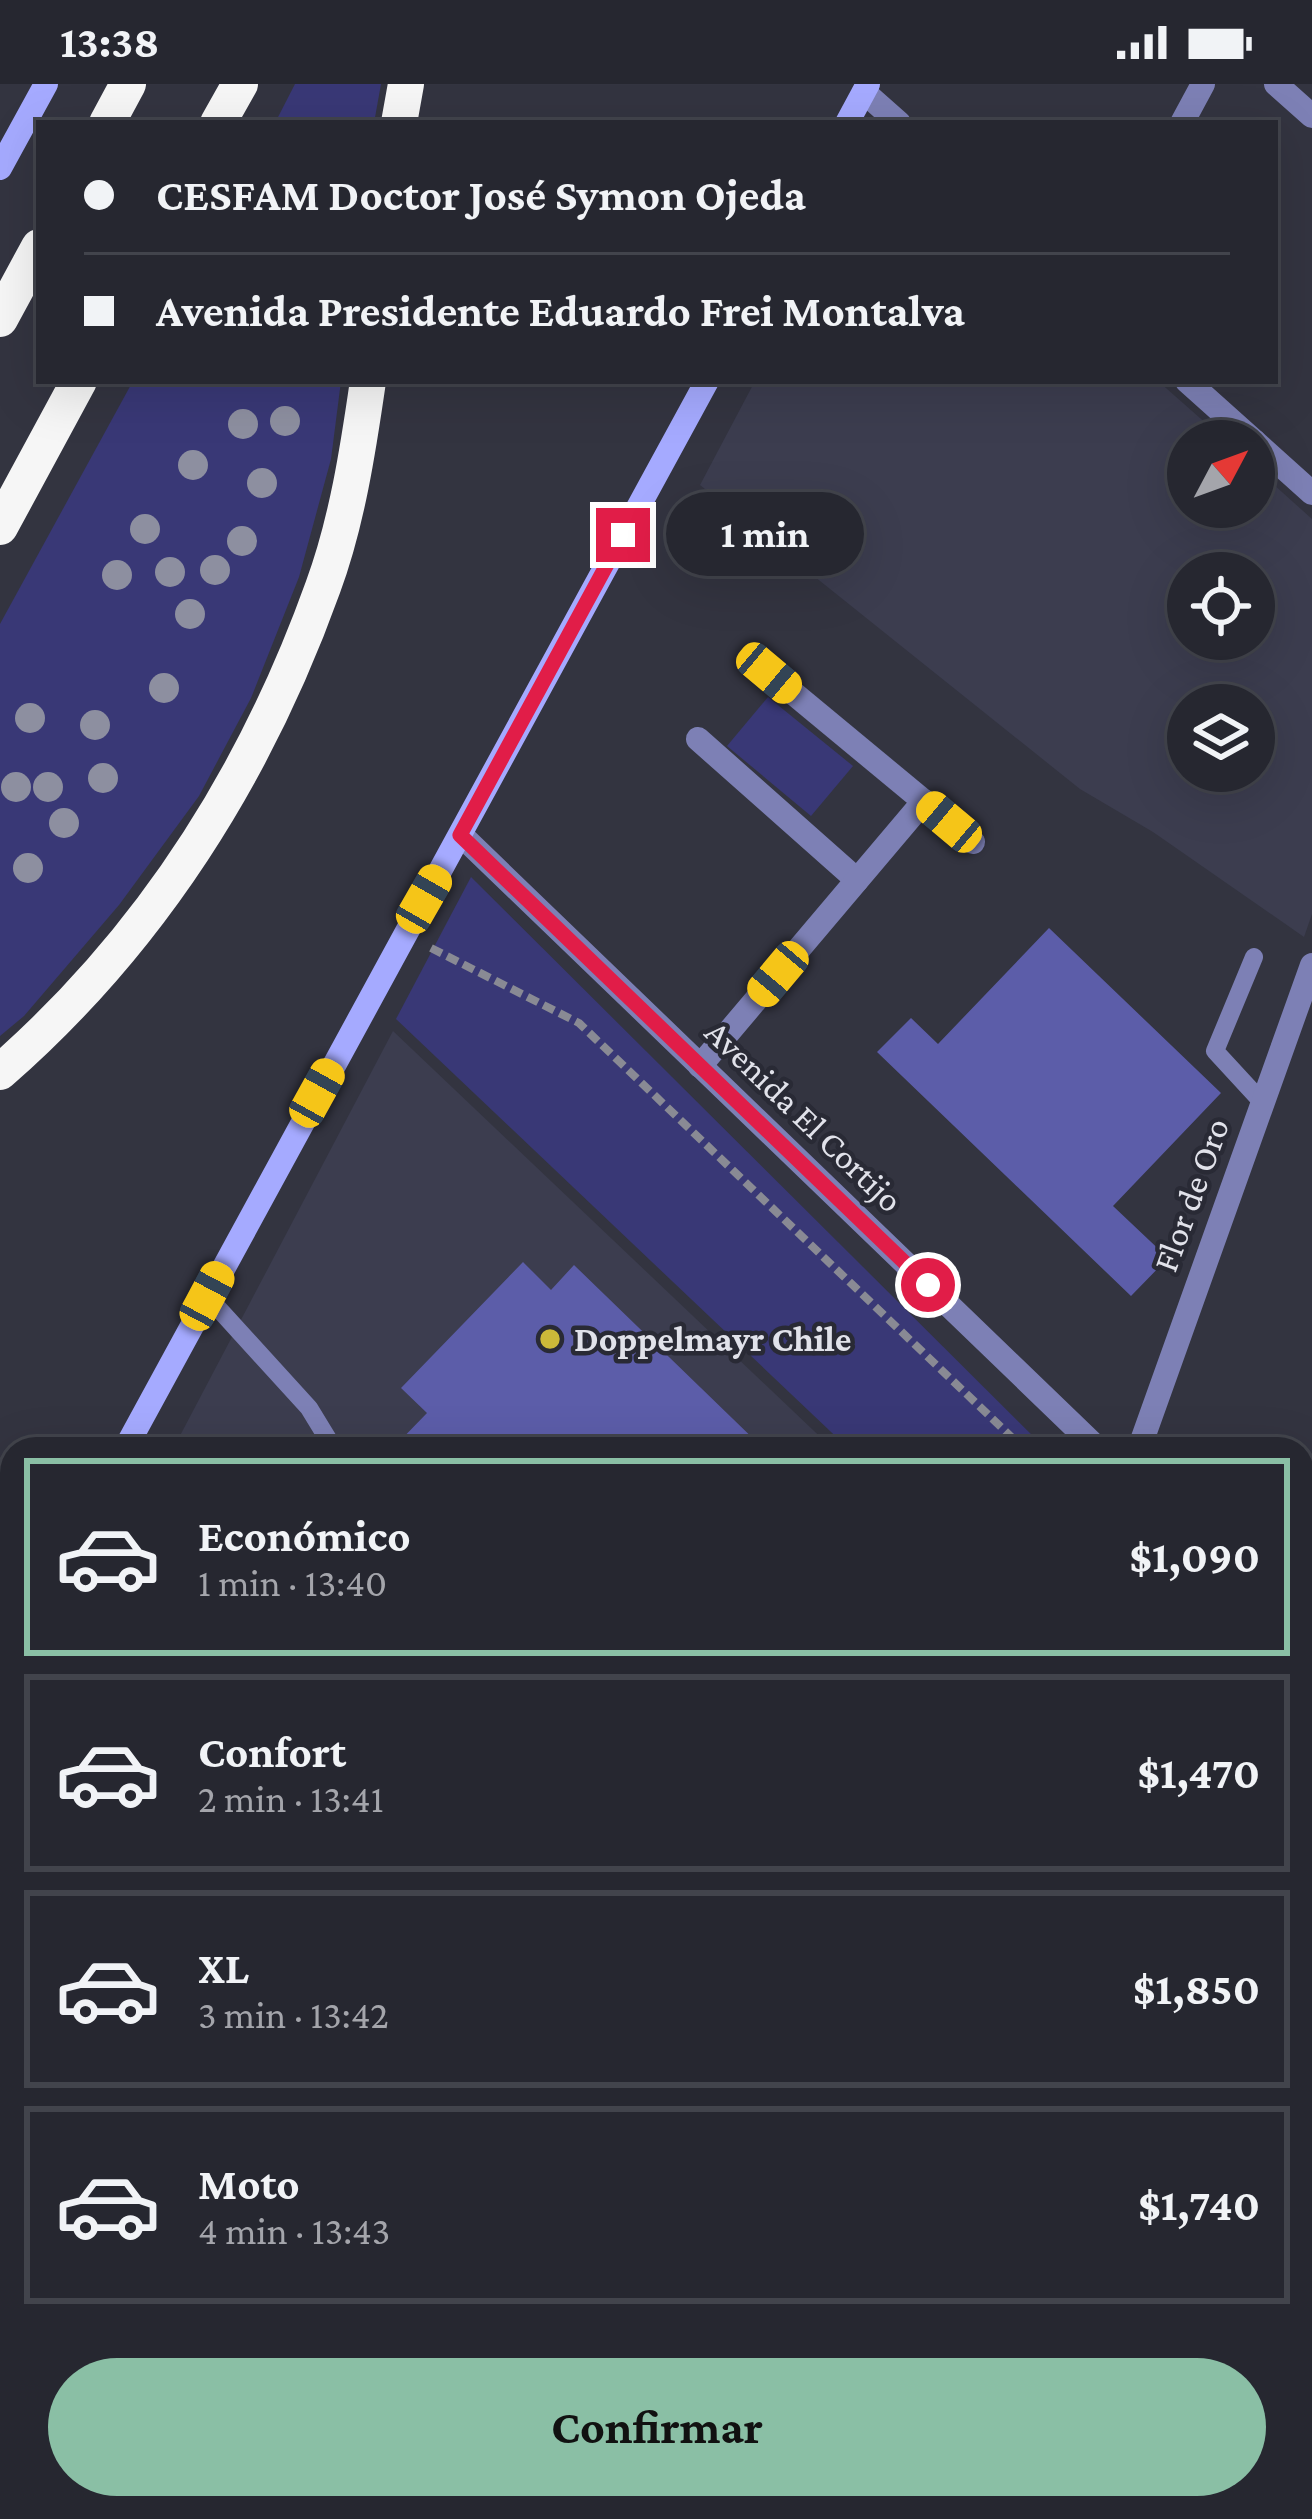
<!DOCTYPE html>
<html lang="es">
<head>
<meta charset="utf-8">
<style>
	:root { --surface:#262730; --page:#32333c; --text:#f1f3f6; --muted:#a4a5ab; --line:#42444c; --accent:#8abfa5 }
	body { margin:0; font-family:"Crimson Pro",serif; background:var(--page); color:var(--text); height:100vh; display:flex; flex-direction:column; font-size:45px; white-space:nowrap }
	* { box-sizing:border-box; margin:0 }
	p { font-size:39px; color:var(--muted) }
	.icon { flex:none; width:66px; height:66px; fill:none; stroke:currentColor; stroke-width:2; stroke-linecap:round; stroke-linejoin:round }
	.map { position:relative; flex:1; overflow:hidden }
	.sheet { position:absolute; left:0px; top:1353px; width:1314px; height:1083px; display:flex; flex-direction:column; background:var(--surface); border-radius:36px 36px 0 0; box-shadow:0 12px 48px #0002,0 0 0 3px var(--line) }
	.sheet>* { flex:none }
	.hud { position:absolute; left:36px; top:36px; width:1242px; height:264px; border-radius:0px; box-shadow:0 12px 48px #0002,0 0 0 3px var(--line); display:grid; align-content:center; height:264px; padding:0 48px; background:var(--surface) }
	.needle { width:78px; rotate:49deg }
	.fabs { position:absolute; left:1167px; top:336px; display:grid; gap:24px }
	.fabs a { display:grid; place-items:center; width:108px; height:108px; border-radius:50%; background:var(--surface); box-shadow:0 12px 48px #0002,0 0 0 3px var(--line); font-size:60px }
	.end { position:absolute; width:54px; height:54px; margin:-27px; border:15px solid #e11d48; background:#fff; box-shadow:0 0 0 6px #fff }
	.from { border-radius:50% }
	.bubble { position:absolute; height:84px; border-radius:42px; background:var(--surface); box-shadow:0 12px 48px #0002,0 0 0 3px var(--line); font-size:39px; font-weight:700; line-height:84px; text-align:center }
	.car { position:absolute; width:36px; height:72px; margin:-36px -18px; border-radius:15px; box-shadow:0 0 9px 3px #0007; background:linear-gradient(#f5c518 24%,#345 0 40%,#f5c518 0 76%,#345 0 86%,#f5c518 0) }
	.hud b { display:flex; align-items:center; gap:42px; height:114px; font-size:45px }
	.hud b+b { border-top:3px solid var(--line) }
	.hud i { width:30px; height:30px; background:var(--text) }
	ul { padding:21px 0 0; list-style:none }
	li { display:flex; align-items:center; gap:36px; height:198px; margin:0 24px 18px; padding:0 24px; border:6px solid var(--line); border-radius:0px }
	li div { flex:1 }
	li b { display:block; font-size:45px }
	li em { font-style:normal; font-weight:700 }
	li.selected { border-color:var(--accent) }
	li>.icon { width:108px; height:108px; stroke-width:1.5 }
	.primary-button { display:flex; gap:24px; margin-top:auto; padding:24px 48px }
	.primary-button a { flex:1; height:138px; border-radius:72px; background:var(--accent); color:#111; font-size:48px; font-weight:700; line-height:138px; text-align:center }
	.status { display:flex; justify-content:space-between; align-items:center; height:84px; padding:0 60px; background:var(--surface); direction:ltr }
	.status svg { height:33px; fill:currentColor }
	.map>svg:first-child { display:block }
	.built { fill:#3c3d4f; fill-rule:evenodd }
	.green { fill:#393876 }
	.building { fill:#5c5da9 }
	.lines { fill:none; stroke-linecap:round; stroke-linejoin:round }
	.path { stroke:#898a94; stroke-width:8; stroke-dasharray:12 6; stroke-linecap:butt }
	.service { stroke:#7d80b5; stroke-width:18 }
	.minor { stroke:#7d80b5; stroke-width:24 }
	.tertiary { stroke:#7d80b5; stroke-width:24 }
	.secondary { stroke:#a5aaff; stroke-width:24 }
	.motorway { stroke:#f6f6f6; stroke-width:36 }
	.tree { fill:#8d8fa0 }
	.route { stroke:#e11d48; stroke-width:15 }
	.poi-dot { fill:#ccb939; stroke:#292a35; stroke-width:4.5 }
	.labels { text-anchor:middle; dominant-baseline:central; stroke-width:9; stroke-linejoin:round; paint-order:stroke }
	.street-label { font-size:36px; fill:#e1e2ea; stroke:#292a35 }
	.poi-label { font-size:36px; font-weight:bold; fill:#e1e2ea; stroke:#292a35; text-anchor:start }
</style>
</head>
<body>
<div class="status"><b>13:38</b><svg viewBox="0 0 49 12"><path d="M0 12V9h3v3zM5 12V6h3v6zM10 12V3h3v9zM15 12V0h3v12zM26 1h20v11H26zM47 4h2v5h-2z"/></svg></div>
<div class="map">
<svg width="1312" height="2435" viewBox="0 0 1312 2435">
	<rect width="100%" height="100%" fill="#333440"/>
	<!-- built -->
	<g class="built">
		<path d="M755 297H1158L1226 357H1188V423H1254V383L1312 435V830L1304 853 1153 748 1080 705 700 401ZM1188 489H1254V555H1188ZM1254 621V687H1188V621Z"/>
		<path d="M393 947 833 1365H173Z"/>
		<path d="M12 1669V2424H892L886 2435H0V1692Z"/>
		<path d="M1312 1809V2435H970L976 2424H1302V1827Z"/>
	</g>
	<!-- green -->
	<g class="green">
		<path d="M295 0H381L374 39H275Z"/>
		<path d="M133 297H341L331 375 299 493 251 614 199 712 119 821 24 932 0 952V540Z"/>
		<path d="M768 613 853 682 811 732 727 662Z"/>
		<path d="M471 793 1046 1365H849L396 935Z"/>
	</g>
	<!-- building -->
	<g class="building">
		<path d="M1049 844 1221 1009 1113 1122 1168 1174 1131 1212 877 968 911 934 938 960Z"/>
		<path d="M523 1178 551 1206 574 1181 764 1365H392L427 1329 401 1304Z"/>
		<path d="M546 2424H877L871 2435H540Z"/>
		<path d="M1082 2424H1105L1125 2435H1076Z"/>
	</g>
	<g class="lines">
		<!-- path -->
		<g class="path">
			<path d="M431 864 579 939 1024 1365"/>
			<path d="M1302 1637 1312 1647"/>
		</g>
		<!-- service -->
		<g class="service">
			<path d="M1254 873 1215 967 1262 1018"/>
			<path d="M207 1212 309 1324 334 1365"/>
			<path d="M0 2214 12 2218"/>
			<path d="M0 2345 12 2351"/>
			<path d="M147 2424 161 2432"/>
		</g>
		<!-- minor -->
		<g class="minor">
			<path d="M1276 0 1312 32"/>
			<path d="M864 8 899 39"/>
			<path d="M1182 39 1203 0"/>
			<path d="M1187 297 1254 357"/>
			<path d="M1254 357 1312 409"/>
			<path d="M769 589 973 758"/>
			<path d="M698 655 857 796"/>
			<path d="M700 982 924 717"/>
			<path d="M1139 1365 1312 881"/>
			<path d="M1302 1745 1312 1726"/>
			<path d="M922 2435 928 2424"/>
		</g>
		<!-- tertiary -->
		<g class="tertiary">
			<path d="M461 751 1098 1365"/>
			<path d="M1302 1561 1312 1571"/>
		</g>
		<!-- secondary -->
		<g class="secondary">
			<path d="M847 39 868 0"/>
			<path d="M0 84 46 0"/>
			<path d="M125 1365 707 297"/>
			<path d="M0 1599 12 1577"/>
		</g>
		<!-- motorway -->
		<g class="motorway">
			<path d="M107 39 128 0"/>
			<path d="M218 39 240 0"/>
			<path d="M399 39 406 0"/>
			<path d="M0 235 39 163"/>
			<path d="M0 443 79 297"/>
			<path d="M0 988C150 857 256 690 323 503 347 438 358 366 368 297"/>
		</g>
	</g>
	<!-- trees -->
	<g class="tree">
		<circle cx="285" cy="337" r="15"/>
		<circle cx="243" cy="340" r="15"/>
		<circle cx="193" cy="381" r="15"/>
		<circle cx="262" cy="399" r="15"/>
		<circle cx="145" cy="445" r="15"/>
		<circle cx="242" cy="457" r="15"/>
		<circle cx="215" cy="486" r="15"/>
		<circle cx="170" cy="488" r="15"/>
		<circle cx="117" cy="491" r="15"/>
		<circle cx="190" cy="530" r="15"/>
		<circle cx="164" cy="604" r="15"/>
		<circle cx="30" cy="634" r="15"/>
		<circle cx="95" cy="641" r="15"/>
		<circle cx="103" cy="694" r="15"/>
		<circle cx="16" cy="703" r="15"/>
		<circle cx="48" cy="703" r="15"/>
		<circle cx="64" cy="739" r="15"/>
		<circle cx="28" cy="784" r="15"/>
	</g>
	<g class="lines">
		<!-- route -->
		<path class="route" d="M623 451 460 751 928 1201"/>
	</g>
	<!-- markers -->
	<circle class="poi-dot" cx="550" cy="1255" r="12"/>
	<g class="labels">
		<!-- street labels -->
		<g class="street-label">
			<text transform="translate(804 1032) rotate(44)">Avenida El Cortijo</text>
			<text transform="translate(1191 1111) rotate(-70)">Flor de Oro</text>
		</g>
		<!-- poi labels -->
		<g class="poi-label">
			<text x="574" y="1255">Doppelmayr Chile</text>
		</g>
	</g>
</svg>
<div class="fabs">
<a><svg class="needle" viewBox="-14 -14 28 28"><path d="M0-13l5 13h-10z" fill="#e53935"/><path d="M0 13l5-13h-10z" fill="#a4a5ab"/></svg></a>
<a><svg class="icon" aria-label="locate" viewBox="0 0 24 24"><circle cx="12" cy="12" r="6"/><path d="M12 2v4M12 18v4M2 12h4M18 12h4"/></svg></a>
<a><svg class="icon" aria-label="layers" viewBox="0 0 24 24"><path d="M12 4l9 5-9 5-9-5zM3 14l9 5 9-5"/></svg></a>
</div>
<i class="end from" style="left:928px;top:1201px"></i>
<i class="end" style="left:623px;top:451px"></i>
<div class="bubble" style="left:666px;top:408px;width:198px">1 min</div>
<i class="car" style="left:769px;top:589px;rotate:130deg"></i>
<i class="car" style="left:949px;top:738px;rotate:310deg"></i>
<i class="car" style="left:424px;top:815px;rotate:30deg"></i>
<i class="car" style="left:778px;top:890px;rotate:220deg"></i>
<i class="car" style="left:317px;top:1009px;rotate:29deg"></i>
<i class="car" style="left:207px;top:1212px;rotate:28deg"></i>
<div class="hud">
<b><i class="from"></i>CESFAM Doctor José Symon Ojeda</b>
<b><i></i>Avenida Presidente Eduardo Frei Montalva</b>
</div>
<section class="sheet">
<ul>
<li class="selected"><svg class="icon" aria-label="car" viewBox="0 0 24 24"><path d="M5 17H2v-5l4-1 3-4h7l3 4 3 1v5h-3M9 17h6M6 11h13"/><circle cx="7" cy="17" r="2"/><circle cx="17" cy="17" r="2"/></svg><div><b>Económico</b><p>1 min · 13:40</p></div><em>$1,090</em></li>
<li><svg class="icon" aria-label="car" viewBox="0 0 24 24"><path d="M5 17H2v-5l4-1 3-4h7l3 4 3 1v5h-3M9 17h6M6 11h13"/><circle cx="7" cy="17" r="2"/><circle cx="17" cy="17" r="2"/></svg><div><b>Confort</b><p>2 min · 13:41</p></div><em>$1,470</em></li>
<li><svg class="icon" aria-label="car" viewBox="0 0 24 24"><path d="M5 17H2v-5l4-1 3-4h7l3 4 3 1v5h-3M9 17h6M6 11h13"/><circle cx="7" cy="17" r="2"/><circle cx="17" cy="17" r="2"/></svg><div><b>XL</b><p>3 min · 13:42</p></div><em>$1,850</em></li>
<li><svg class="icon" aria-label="car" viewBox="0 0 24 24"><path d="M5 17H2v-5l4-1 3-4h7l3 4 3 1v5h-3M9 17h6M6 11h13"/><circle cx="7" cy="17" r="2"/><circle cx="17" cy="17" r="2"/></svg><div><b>Moto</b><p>4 min · 13:43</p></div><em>$1,740</em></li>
</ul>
<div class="primary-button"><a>Confirmar</a></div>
</section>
</div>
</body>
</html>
